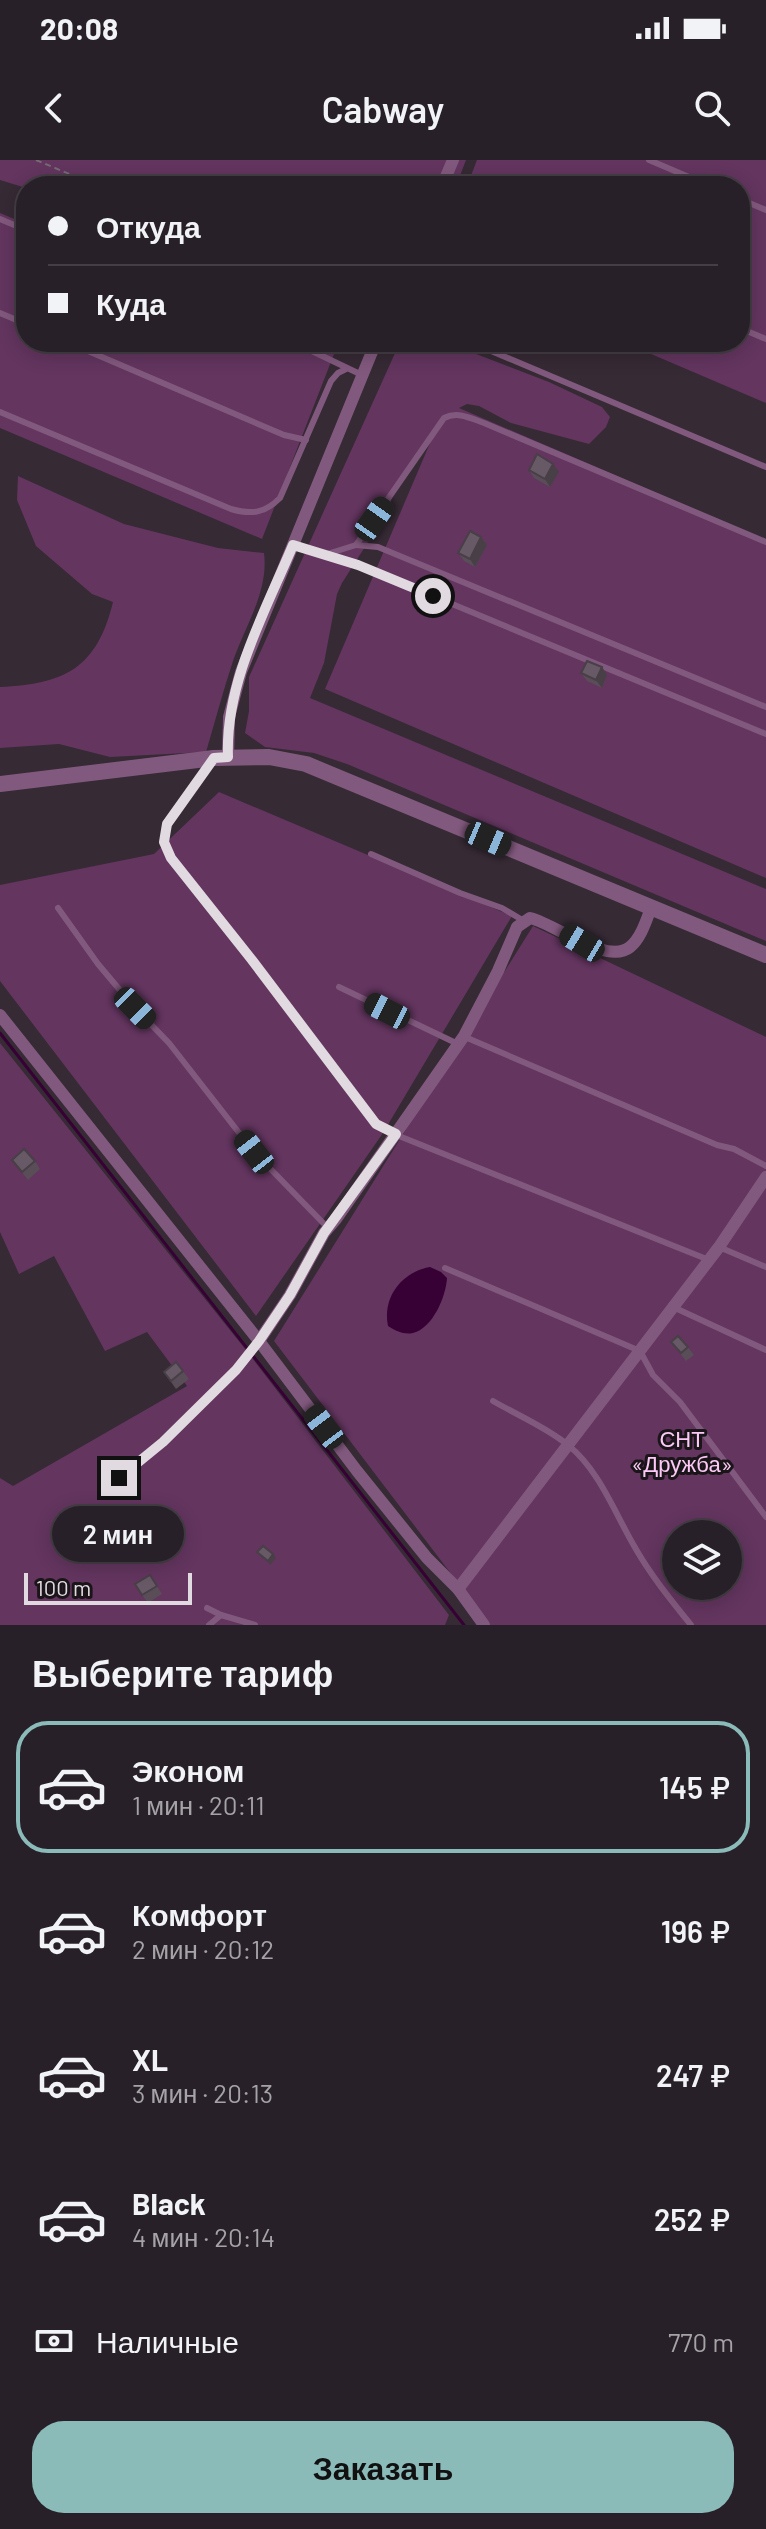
<!DOCTYPE html>
<html lang="ru">
<head>
<meta charset="utf-8">
<style>
	:root { --surface:#282028; --page:#302830; --text:#f1f3f6; --muted:#a5a3a8; --line:#443e45; --accent:#8bbbb9 }
	body { margin:0; font-family:Barlow,sans-serif; background:var(--page); color:var(--text); height:100vh; display:flex; flex-direction:column; font-size:30px; white-space:nowrap }
	* { box-sizing:border-box; margin:0 }
	p { font-size:26px; color:var(--muted) }
	.icon { flex:none; width:44px; height:44px; fill:none; stroke:currentColor; stroke-width:2; stroke-linecap:round; stroke-linejoin:round }
	.map { position:relative; height:1465px; overflow:hidden }
	.panel { display:flex; flex-direction:column; background:var(--surface); flex:1 }
	.panel>* { flex:none }
	.banner { position:absolute; left:16px; top:16px; width:734px; height:176px; border-radius:32px; box-shadow:0 4px 20px #0003,0 0 0 2px var(--line); display:grid; align-content:center; height:176px; padding:0 32px; background:var(--surface) }
	.tools { position:absolute; left:662px; top:1360px; display:grid; gap:16px }
	.tools a { display:grid; place-items:center; width:80px; height:80px; border-radius:50%; background:var(--surface); box-shadow:0 4px 20px #0003,0 0 0 2px var(--line); font-size:40px }
	.scale { position:absolute; left:24px; bottom:20px; width:168px; box-sizing:border-box; padding-left:8px; border:4px solid #e2dae1; border-top:0; font-size:22px; line-height:28px; white-space:nowrap; color:#e2dae1; -webkit-text-stroke:6px #1a1519; paint-order:stroke }
	.end { position:absolute; width:36px; height:36px; margin:-18px; border:10px solid #e2dae1; background:#111; box-shadow:0 0 0 4px #111 }
	.from { border-radius:50% }
	.bubble { position:absolute; height:56px; border-radius:28px; background:var(--surface); box-shadow:0 4px 20px #0003,0 0 0 2px var(--line); font-size:26px; font-weight:600; line-height:56px; text-align:center }
	.car { position:absolute; width:24px; height:48px; margin:-24px -12px; border-radius:10px; box-shadow:0 0 6px 2px #0007; background:linear-gradient(#222 24%,#8ab4d8 0 40%,#222 0 76%,#8ab4d8 0 86%,#222 0) }
	.banner b { display:flex; align-items:center; gap:28px; height:76px; font-size:30px }
	.banner b+b { border-top:2px solid var(--line) }
	.banner i { width:20px; height:20px; background:var(--text) }
	ul { padding:0; list-style:none }
	li { display:flex; align-items:center; gap:24px; height:132px; margin:0 16px 12px; padding:0 16px; border:4px solid transparent; border-radius:32px }
	li div { flex:1 }
	li b { display:block; font-size:30px }
	li em { font-style:normal; font-weight:600 }
	li.selected { border-color:var(--accent) }
	li>.icon { width:72px; height:72px; stroke-width:1.5 }
	h2 { padding:0 32px; font-size:36px; line-height:96px }
	.pay { display:flex; align-items:center; gap:20px; height:88px; padding:0 32px; font-size:30px }
	.pay p { margin-inline-start:auto }
	.primary-button { display:flex; gap:16px; margin-top:auto; padding:16px 32px }
	.primary-button a { flex:1; height:92px; border-radius:32px; background:var(--accent); color:#111; font-size:32px; font-weight:600; line-height:92px; text-align:center }
	.status { display:flex; justify-content:space-between; align-items:center; height:56px; padding:0 40px; background:var(--surface); direction:ltr }
	.status svg { height:22px; fill:currentColor }
	header { display:flex; justify-content:space-between; align-items:center; height:104px; padding:0 32px; background:var(--surface); font-size:36px; font-weight:600 }
	.map>svg:first-child { display:block }
	.green { fill:#63355f; fill-rule:evenodd }
	.water { fill:#380136 }
	.lines { fill:none; stroke-linecap:round; stroke-linejoin:round }
	.stream { stroke:#380136; stroke-width:3 }
	.path { stroke:#766b75; stroke-width:2; stroke-dasharray:6 4; stroke-linecap:butt }
	.service { stroke:#82597e; stroke-width:6 }
	.minor { stroke:#82597e; stroke-width:12 }
	.tertiary { stroke:#82597e; stroke-width:16 }
	.wall { fill:#594d58 }
	.shaded-wall { fill:#483f47 }
	.building { fill:#675a66; stroke:#483f47; stroke-width:2 }
	.route { stroke:#e2dae1; stroke-width:10 }
	.labels { text-anchor:middle; dominant-baseline:central; stroke-width:6; stroke-linejoin:round; paint-order:stroke }
	.park-label { font-size:22px; fill:#fcc9f6; stroke:#1a1519 }
</style>
</head>
<body>
<div class="status"><b>20:08</b><svg viewBox="0 0 49 12"><path d="M0 12V9h3v3zM5 12V6h3v6zM10 12V3h3v9zM15 12V0h3v12zM26 1h20v11H26zM47 4h2v5h-2z"/></svg></div>
<header><svg class="icon" aria-label="back" viewBox="0 0 24 24"><path d="M15 5l-7 7 7 7"/></svg>Cabway<svg class="icon" aria-label="search" viewBox="0 0 24 24"><circle cx="10" cy="10" r="6"/><path d="M15 15l6 6"/></svg></header>
<div class="map">
<svg width="766" height="1465" viewBox="0 0 766 1465">
	<rect width="100%" height="100%" fill="#362a35"/>
	<!-- green -->
	<g class="green">
		<path d="M0 0H466L456 26H26V28L0 20Z"/>
		<path d="M477 0H766V243L623 182H740V26H467Z"/>
		<path d="M0 53 26 64V182H305L334 194 262 379 0 268Z"/>
		<path d="M324 182H357V194L339 190Z"/>
		<path d="M400 182H445L549 222 602 247 610 257 606 267 589 284 511 263 479 246 467 244 459 248 766 380V718L325 529 436 269 395 326 389 349 342 423 337 434 324 503 310 538 766 729V781L347 604 314 593 265 587 245 573 249 551V517Z"/>
		<path d="M18 316 124 364 218 388 264 393C269 431 245 466 233 501 223 531 215 562 206 592L110 597 59 584 0 588V527C65 524 97 508 113 442L92 434 36 386 17 340Z"/>
		<path d="M219 632 512 756 383 973 256 1156 0 821V725L154 694Z"/>
		<path d="M533 766 766 877V1465H490L274 1181ZM676 1374H728V1426H676Z"/>
		<path d="M0 883 246 1190 449 1455 445 1465H0V1318L13 1326 187 1226 147 1172 105 1191 54 1096 19 1114 0 1072Z"/>
	</g>
	<!-- water -->
	<path class="water" d="M430 1107 441 1112 447 1118C446 1136 433 1168 413 1173 404 1175 396 1171 388 1166 382 1137 402 1112 430 1107Z"/>
	<g class="lines">
		<!-- stream -->
		<path class="stream" d="M0 873 464 1465"/>
		<!-- path -->
		<path class="path" d="M36 0 98 26"/>
		<!-- service -->
		<g class="service">
			<path d="M649 0 710 26"/>
			<path d="M740 39 766 50"/>
			<path d="M0 59 26 70"/>
			<path d="M0 153 26 164"/>
			<path d="M740 168 766 179"/>
			<path d="M67 182 284 275 306 280"/>
			<path d="M293 182 362 215"/>
			<path d="M470 182 766 307"/>
			<path d="M0 252 231 349C252 355 265 353 280 338L331 221 338 213 346 209"/>
			<path d="M294 385 358 405 766 574"/>
			<path d="M356 385 378 387 766 547"/>
			<path d="M324 395 356 385 444 258C458 251 470 258 484 263L766 382"/>
			<path d="M212 602C197 626 158 662 166 690L376 964 384 970 709 1100"/>
			<path d="M371 694 460 733 502 748 524 761"/>
			<path d="M58 748 98 804 135 848 169 883 254 992 328 1068"/>
			<path d="M339 827 458 884"/>
			<path d="M465 877 717 985 734 989 766 1006"/>
			<path d="M719 1087 766 1107"/>
			<path d="M445 1108 640 1191 653 1215 680 1242 766 1357"/>
			<path d="M673 1147 766 1190"/>
			<path d="M493 1241C517 1255 546 1267 568 1285 599 1310 614 1351 633 1384 649 1413 670 1439 691 1465"/>
			<path d="M119 1318C170 1277 217 1232 259 1181"/>
			<path d="M207 1448 221 1455"/>
			<path d="M209 1465 221 1455 255 1465"/>
		</g>
		<!-- minor -->
		<g class="minor">
			<path d="M442 26 453 0"/>
			<path d="M228 597 229 557 241 512 376 182"/>
			<path d="M0 855 259 1181 357 1311 427 1398 458 1429 484 1465"/>
			<path d="M259 1181 290 1135 324 1073 336 1059 464 876 498 811 517 767 530 758C554 763 607 806 630 787 641 778 646 761 651 748"/>
			<path d="M458 1429 719 1087 766 1017"/>
		</g>
		<!-- tertiary -->
		<path class="tertiary" d="M0 624 214 598 269 597 306 604 766 795"/>
	</g>
	<!-- wall -->
	<g class="wall">
		<path d="M529 310 559 312 550 327 534 318Z"/>
		<path d="M481 377 487 385 475 407 464 401 458 393Z"/>
		<path d="M602 507 607 515 602 528 587 521 581 513Z"/>
		<path d="M12 1000 35 1001 40 1009 28 1020Z"/>
		<path d="M671 1182 688 1187 694 1195 686 1201Z"/>
		<path d="M176 1202 189 1219 176 1229 164 1212Z"/>
		<path d="M150 1415 162 1434 148 1443 142 1435Z"/>
	</g>
	<!-- shaded-wall -->
	<g class="shaded-wall">
		<path d="M553 304 559 312 550 327 545 319Z"/>
		<path d="M481 377 487 385 475 407 470 399Z"/>
		<path d="M602 507 607 515 602 528 596 520Z"/>
		<path d="M273 1394 276 1398 270 1405 268 1401Z"/>
	</g>
	<!-- building -->
	<g class="building">
		<path d="M537 294 553 304 545 319 529 310Z"/>
		<path d="M470 371 481 377 470 399 458 393Z"/>
		<path d="M587 501 602 507 596 520 581 513Z"/>
		<path d="M24 989 35 1001 22 1012 12 1000Z"/>
		<path d="M678 1176 688 1187 681 1193 671 1182Z"/>
		<path d="M176 1202 183 1211 171 1221 164 1212Z"/>
		<path d="M263 1386 273 1394 268 1401 257 1392Z"/>
		<path d="M150 1415 157 1426 142 1435 135 1424Z"/>
	</g>
	<g class="lines">
		<!-- route -->
		<path class="route" d="M119 1318 163 1282 236 1210 259 1181 290 1135 324 1073 396 974 376 964 252 800 171 698 164 682 167 664 214 598 228 597C225 523 265 452 293 385L358 405 433 436"/>
	</g>
	<g class="labels">
		<!-- park labels -->
		<g class="park-label">
			<text x="682" y="1278">СНТ<tspan x="682" dy="25">«Дружба»</tspan></text>
		</g>
	</g>
</svg>
<div class="tools">
<a><svg class="icon" aria-label="layers" viewBox="0 0 24 24"><path d="M12 4l9 5-9 5-9-5zM3 14l9 5 9-5"/></svg></a>
</div>
<div class="scale">100 m</div>
<i class="end from" style="left:433px;top:436px"></i>
<i class="end" style="left:119px;top:1318px"></i>
<div class="bubble" style="left:52px;top:1346px;width:132px">2 мин</div>
<i class="car" style="left:374px;top:359px;rotate:35deg"></i>
<i class="car" style="left:488px;top:679px;rotate:113deg"></i>
<i class="car" style="left:582px;top:783px;rotate:301deg"></i>
<i class="car" style="left:135px;top:848px;rotate:135deg"></i>
<i class="car" style="left:387px;top:851px;rotate:297deg"></i>
<i class="car" style="left:254px;top:992px;rotate:322deg"></i>
<i class="car" style="left:324px;top:1267px;rotate:323deg"></i>
<div class="banner">
<b><i class="from"></i>Откуда</b>
<b><i></i>Куда</b>
</div>
</div>
<section class="panel">
<h2>Выберите тариф</h2>
<ul>
<li class="selected"><svg class="icon" aria-label="car" viewBox="0 0 24 24"><path d="M5 17H2v-5l4-1 3-4h7l3 4 3 1v5h-3M9 17h6M6 11h13"/><circle cx="7" cy="17" r="2"/><circle cx="17" cy="17" r="2"/></svg><div><b>Эконом</b><p>1 мин · 20:11</p></div><em>145 ₽</em></li>
<li><svg class="icon" aria-label="car" viewBox="0 0 24 24"><path d="M5 17H2v-5l4-1 3-4h7l3 4 3 1v5h-3M9 17h6M6 11h13"/><circle cx="7" cy="17" r="2"/><circle cx="17" cy="17" r="2"/></svg><div><b>Комфорт</b><p>2 мин · 20:12</p></div><em>196 ₽</em></li>
<li><svg class="icon" aria-label="car" viewBox="0 0 24 24"><path d="M5 17H2v-5l4-1 3-4h7l3 4 3 1v5h-3M9 17h6M6 11h13"/><circle cx="7" cy="17" r="2"/><circle cx="17" cy="17" r="2"/></svg><div><b>XL</b><p>3 мин · 20:13</p></div><em>247 ₽</em></li>
<li><svg class="icon" aria-label="car" viewBox="0 0 24 24"><path d="M5 17H2v-5l4-1 3-4h7l3 4 3 1v5h-3M9 17h6M6 11h13"/><circle cx="7" cy="17" r="2"/><circle cx="17" cy="17" r="2"/></svg><div><b>Black</b><p>4 мин · 20:14</p></div><em>252 ₽</em></li>
</ul>
<div class="pay"><svg class="icon" aria-label="cash" viewBox="0 0 24 24"><path d="M3 7h18v10H3z"/><circle cx="12" cy="12" r="2"/></svg>Наличные<p>770 m</p></div>
<div class="primary-button"><a>Заказать</a></div>
</section>
</body>
</html>
